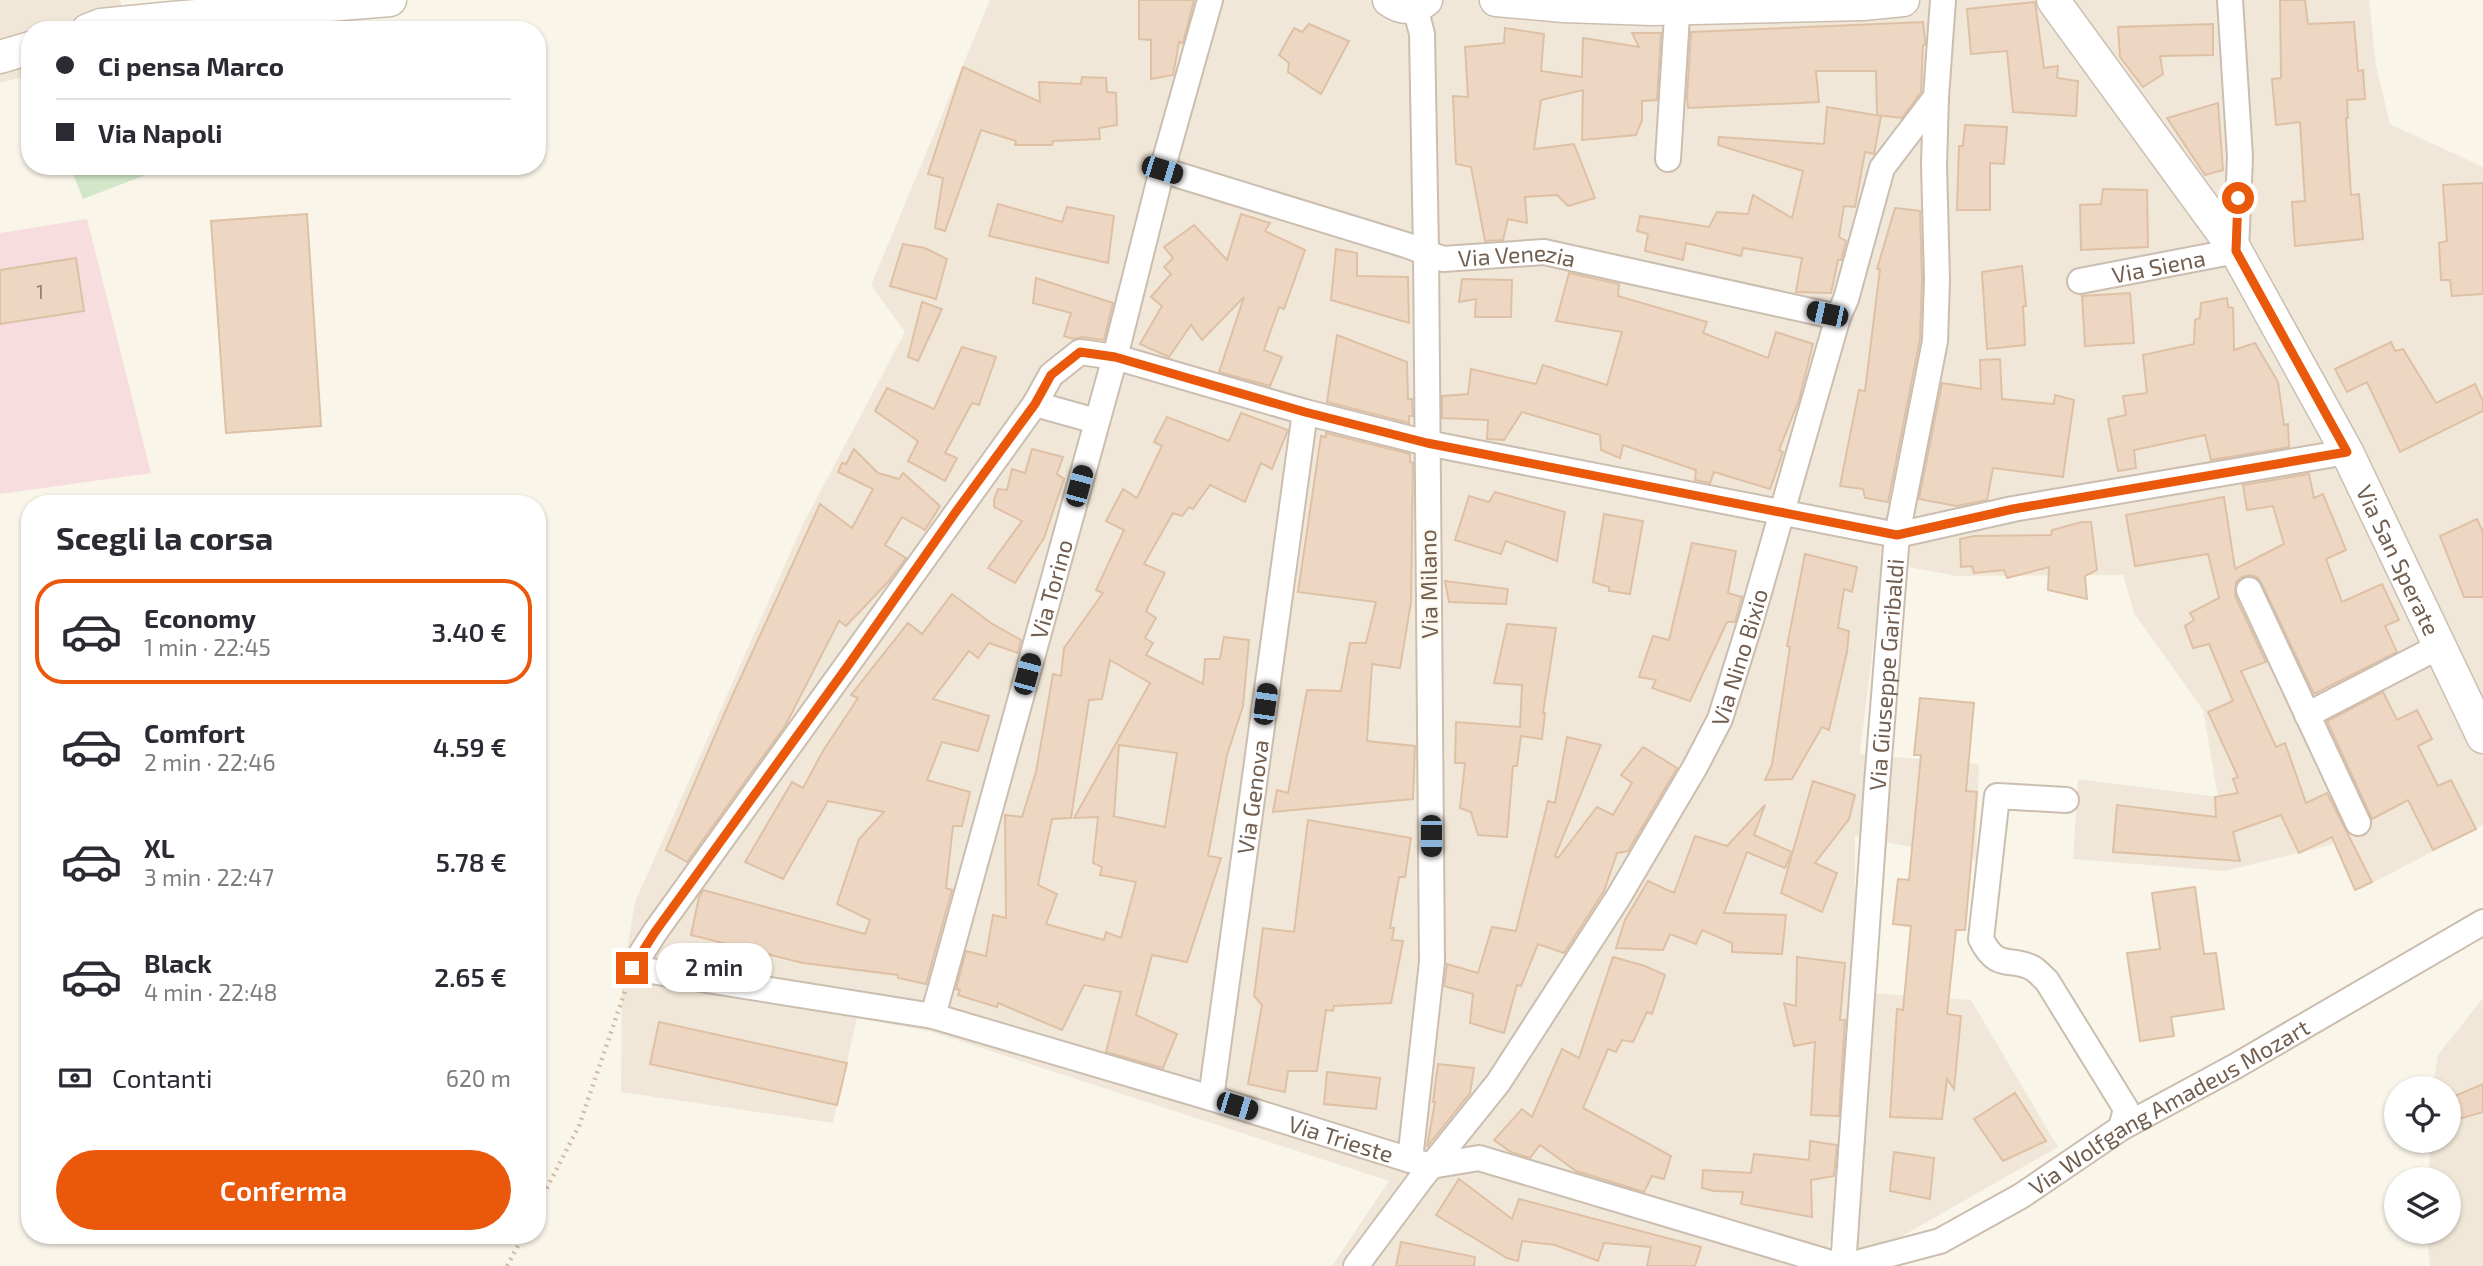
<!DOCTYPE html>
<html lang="it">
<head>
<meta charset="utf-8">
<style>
	:root { --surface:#fff; --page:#f7f7f7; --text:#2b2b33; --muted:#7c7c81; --line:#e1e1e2; --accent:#ea580c }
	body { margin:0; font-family:"Exo 2",sans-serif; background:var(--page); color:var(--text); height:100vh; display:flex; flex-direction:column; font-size:26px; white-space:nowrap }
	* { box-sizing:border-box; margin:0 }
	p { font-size:23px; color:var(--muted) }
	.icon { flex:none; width:38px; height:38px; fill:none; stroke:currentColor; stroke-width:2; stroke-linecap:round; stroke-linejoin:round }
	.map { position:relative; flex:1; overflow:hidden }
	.panel { position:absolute; left:21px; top:495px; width:525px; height:749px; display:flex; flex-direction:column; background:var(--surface); border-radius:28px; box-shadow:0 2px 5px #0004 }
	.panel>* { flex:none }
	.guide { position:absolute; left:21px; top:21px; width:525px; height:154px; border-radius:28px; box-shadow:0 2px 5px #0004; display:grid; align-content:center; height:154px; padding:0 35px; background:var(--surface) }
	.tools { position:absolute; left:2384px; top:1076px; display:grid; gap:14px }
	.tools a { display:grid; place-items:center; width:77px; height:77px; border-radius:50%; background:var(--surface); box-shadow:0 2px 5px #0004; font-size:35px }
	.end { position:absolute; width:32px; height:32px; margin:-16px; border:9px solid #ea580c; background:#fff; box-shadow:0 0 0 4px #fff }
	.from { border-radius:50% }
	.bubble { position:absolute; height:49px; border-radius:24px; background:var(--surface); box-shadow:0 2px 5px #0004; font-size:23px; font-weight:600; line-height:49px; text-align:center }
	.car { position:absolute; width:21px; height:42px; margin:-21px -10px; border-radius:9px; box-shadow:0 0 5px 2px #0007; background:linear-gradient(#222 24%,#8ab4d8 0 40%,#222 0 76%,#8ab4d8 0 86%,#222 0) }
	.guide b { display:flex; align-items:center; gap:24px; height:66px; font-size:26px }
	.guide b+b { border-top:2px solid var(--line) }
	.guide i { width:18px; height:18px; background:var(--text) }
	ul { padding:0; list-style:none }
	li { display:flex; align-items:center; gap:21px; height:105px; margin:0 14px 10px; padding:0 21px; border:4px solid transparent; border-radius:28px }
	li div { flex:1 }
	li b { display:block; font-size:26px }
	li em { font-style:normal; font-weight:600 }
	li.selected { border-color:var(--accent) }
	li>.icon { width:63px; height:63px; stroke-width:1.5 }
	h2 { padding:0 35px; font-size:32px; line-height:84px }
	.pay { display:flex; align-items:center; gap:18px; height:77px; padding:0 35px; font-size:26px }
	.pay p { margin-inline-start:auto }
	.action { display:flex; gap:14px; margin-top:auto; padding:14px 35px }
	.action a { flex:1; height:80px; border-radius:42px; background:var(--accent); color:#fff; font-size:28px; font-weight:600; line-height:80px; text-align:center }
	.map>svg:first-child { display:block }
	.residential { fill:#f1e7d8 }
	.medical { fill:#f7ddde }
	.green { fill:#d2e7c8 }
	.building { fill:#edd7c3; stroke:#dec0a5; stroke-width:2; fill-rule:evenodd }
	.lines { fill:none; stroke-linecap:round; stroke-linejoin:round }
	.minor-casing { stroke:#cbbeb0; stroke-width:28 }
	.tertiary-casing { stroke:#cbbeb0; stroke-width:35 }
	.path { stroke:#d2bba6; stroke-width:4.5; stroke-dasharray:2 5; stroke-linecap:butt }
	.minor { stroke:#fff; stroke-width:24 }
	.tertiary { stroke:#fff; stroke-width:32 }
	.route { stroke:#ea580c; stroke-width:9 }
	.labels { text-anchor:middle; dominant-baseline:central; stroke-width:5; stroke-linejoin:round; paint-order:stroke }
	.number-label { font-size:19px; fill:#917c6c }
	.street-label { font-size:23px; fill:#725e4f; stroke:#fdf9ef }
</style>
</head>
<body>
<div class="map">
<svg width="2483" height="1266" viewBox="0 0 2483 1266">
	<rect width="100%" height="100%" fill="#faf5e9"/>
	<!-- residential -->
	<g class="residential">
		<path d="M0 0H120L129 30H30V75L0 83Z"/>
		<path d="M990 0H2369L2376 66 2390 124 2483 167V825L2359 890 2334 844 2225 871 2073 859 2078 779 2218 797 2203 710 2134 613 2123 575 1956 576 1883 562 1860 754 1979 764 1976 860 1855 836V992L1971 1000 2058 1147 1876 1251 1829 1241 1827 1266H1332L1389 1181 932 1032 857 1018 833 1123 621 1092 622 980 635 902 803 524 905 332 871 285Z"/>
		<path d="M2483 998V1266H2430L2427 1232H2448V1180L2429 1179 2430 1141H2448V1088H2433L2438 1055Z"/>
	</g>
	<!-- medical -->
	<path class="medical" d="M87 219 151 473 0 494V233Z"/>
	<!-- green -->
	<path class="green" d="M70 166H143V176L83 199Z"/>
	<!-- building -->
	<g class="building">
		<path d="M1139 0H1194L1183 43 1179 42 1173 75 1151 79V40L1139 39Z"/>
		<path d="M2280 0H2305L2308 24 2354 22 2358 71 2363 70 2365 99 2347 100 2348 118H2346L2351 195 2359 194 2363 239 2295 246 2292 202 2305 201 2300 122 2276 125 2272 79 2281 78Z"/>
		<path d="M2035 2 2044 68 2058 66 2057 78 2078 81 2076 116 2013 112 2007 51 1971 54 1967 9Z"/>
		<path d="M1923 22 1925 40V45H1923L1921 92 1902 118 1877 115 1876 71H1816L1819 102 1688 108 1687 97 1691 32Z"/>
		<path d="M1309 24 1349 41 1321 94 1288 72 1289 63 1279 55 1294 28 1302 32Z"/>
		<path d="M2213 24V55L2160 56 2163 74 2143 87 2120 57 2118 27Z"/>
		<path d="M1505 28 1544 34 1541 71 1582 77 1583 38 1639 47 1632 33H1661L1657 100 1642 101V120L1636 135 1582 140 1583 90 1541 100 1534 149 1574 144 1595 198 1568 206 1557 195 1525 197 1527 223 1508 219 1503 240 1485 241 1471 167 1456 164 1453 96 1468 97 1465 47 1504 43Z"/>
		<path d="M963 67 1040 102 1039 82 1081 84 1082 77 1106 78 1107 92 1116 93 1117 125 1099 128 1100 139 1053 141 1052 145H1015L1016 141 981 130 945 231 935 228 943 178 928 174Z"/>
		<path d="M2218 103 2223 170 2205 175 2167 118Z"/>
		<path d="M1827 107 1881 116 1874 154 1865 152 1855 207 1844 206 1839 237 1846 241 1841 260H1838L1831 293 1796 292 1802 258 1743 248 1741 256 1686 243 1683 260 1645 251 1648 234 1637 231 1640 216 1709 227 1717 212 1748 214 1753 195 1792 218 1803 171 1718 145 1719 137 1824 144Z"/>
		<path d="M1965 125 2007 127 2004 164 1990 163V210H1957L1959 146H1963Z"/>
		<path d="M2483 183V294L2452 296 2450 280H2441L2439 243 2447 241 2443 185Z"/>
		<path d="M2103 189 2147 190 2148 247 2081 250 2080 205 2101 204Z"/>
		<path d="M998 204 1062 222 1067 207 1114 216 1108 263 989 236Z"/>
		<path d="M1895 208 1920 211 1922 279 1920 339 1888 502 1865 498 1863 489 1840 486 1859 390 1865 391 1880 269H1877Z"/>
		<path d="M307 214 321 426 226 433 211 221Z"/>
		<path d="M1241 214 1270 223 1265 231 1305 250 1284 309 1279 307 1264 350 1282 357 1270 386 1219 372 1244 297 1202 340 1191 325 1169 357 1140 344 1162 306 1151 297 1171 274 1164 267 1173 258 1164 247 1194 225 1227 260Z"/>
		<path d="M903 244 925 248 947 259 936 299 890 286Z"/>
		<path d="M1336 249 1357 253V276L1408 277 1409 323 1331 300Z"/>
		<path d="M76 258 84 311 0 324V270Z"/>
		<path d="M2022 266 2026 306H2023L2025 345 1987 349 1982 272Z"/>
		<path d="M1569 273 1619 284 1618 296 1707 322 1703 333 1768 358 1776 332 1813 344 1799 400 1779 450 1783 452 1770 489 1714 472 1710 483 1695 480 1696 470 1623 445 1620 458 1601 450 1600 435 1522 412 1504 440 1487 439 1488 420 1442 418V396L1468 394 1471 369 1536 384 1543 365 1607 385 1622 332 1556 321Z"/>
		<path d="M1036 278 1113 303 1104 340 1082 337 1073 339 1064 336 1071 313 1033 303Z"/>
		<path d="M1462 279 1512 280 1511 317H1475L1476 299 1459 302Z"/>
		<path d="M2130 293 2134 343 2085 346 2082 296Z"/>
		<path d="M2227 298 2228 307 2233 308 2234 350 2255 343 2278 382 2284 425 2288 424 2289 447 2211 460 2205 435 2134 450 2136 468 2118 471 2108 419 2126 415 2123 396 2147 393 2143 355 2194 344 2195 320 2200 318 2201 303Z"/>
		<path d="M922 302 942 309 918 361 908 357Z"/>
		<path d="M1337 335 1407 362 1408 399H1412L1413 416H1409V423L1327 402Z"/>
		<path d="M2391 342 2395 351 2403 349 2436 403 2475 384 2483 401V411L2400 452 2367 382 2347 392 2335 369Z"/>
		<path d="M962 347 996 357 979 405 972 403 945 453 957 458 945 481 908 461 918 441 875 411 887 388 934 409Z"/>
		<path d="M2000 359 2002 399 2054 404 2055 395 2074 400 2063 477 1993 468 1987 500 1956 506 1919 499 1942 383 1981 389 1980 360Z"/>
		<path d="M1241 413 1288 430 1272 469 1261 463 1245 502 1210 485 1193 509 1189 507 1182 516 1173 513 1144 564 1165 573 1146 611 1156 618 1145 638 1153 643 1146 655 1203 684 1205 659H1220L1224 637 1249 640 1243 706 1227 755 1208 856 1221 858 1187 962 1152 955 1136 1015 1177 1034 1163 1068 1106 1052 1121 992 1084 985 1062 1030 998 1003 997 1007 958 995 960 990 956 989 966 951 986 956 993 915 1006 918 1005 815 1022 817 1036 772 1053 674 1061 676 1064 648 1103 593 1096 590 1124 530 1106 521 1123 489 1137 498 1162 446 1154 442 1167 417 1229 441ZM1110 660 1150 683 1074 818 1098 817 1093 863 1102 867 1100 875 1136 882 1121 938 1106 932 1104 940 1046 924 1057 894 1038 885 1052 819 1071 818 1089 700 1102 699ZM1119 745 1177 753 1165 827 1112 816H1114Z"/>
		<path d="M1326 433 1410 454V462L1413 463 1411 602 1400 668 1372 664 1367 741 1415 746 1413 799 1273 812 1277 790 1288 793 1307 690 1341 691 1350 643H1366L1376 602 1298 592 1321 436 1326 437Z"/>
		<path d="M854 449 878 473 899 479 903 473 940 506 925 530 902 517 885 545 906 558 888 582 846 626 839 621 785 726 687 862 666 850 725 712 820 504 852 528 873 489 838 472 842 463 846 464Z"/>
		<path d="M1032 449 1063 457 1057 474 1064 479 1044 538 1015 583 988 568 1022 521 994 507V500L998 489 1007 490 1012 469 1025 473Z"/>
		<path d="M2309 474 2314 498 2323 494 2346 550 2326 559 2342 602 2382 584 2399 620 2385 626 2397 652 2314 694 2262 584 2257 577 2250 575 2242 577 2236 582 2235 596 2266 662 2241 671 2276 747 2285 743 2306 803 2327 793 2372 882 2355 890 2332 837 2299 853 2281 815 2233 832 2240 861 2113 852 2117 805 2216 817 2215 797 2238 793 2233 779 2238 777 2208 712 2233 701 2209 644 2193 648 2185 626 2194 620 2190 613 2219 598 2208 554 2135 566 2126 515 2224 497 2235 569 2284 544 2273 506 2247 510 2243 485Z"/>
		<path d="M1495 492 1565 512 1557 561 1506 541 1501 554 1455 540 1469 496 1489 502Z"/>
		<path d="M1604 514 1643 521 1630 594 1609 591V587L1593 582Z"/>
		<path d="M2477 519 2483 532V597H2464L2440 536Z"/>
		<path d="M2082 522H2091L2097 570 2085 576 2087 599 2048 590 2049 567 2007 578 2004 570 1974 573 1972 566 1961 567 1960 539 1974 536 2051 535 2052 530Z"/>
		<path d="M1692 543 1736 551 1728 593 1742 597 1735 622H1727L1690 701 1652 688 1656 680 1639 677 1653 636 1669 640Z"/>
		<path d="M1805 554 1857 567 1852 592 1844 589 1838 628 1849 631 1847 652 1829 730 1822 727 1792 779 1765 780 1772 765 1790 647 1787 646Z"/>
		<path d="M1445 581 1508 589 1506 604 1449 602Z"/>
		<path d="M952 594 991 623 1021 640 1018 653 989 643 978 658 969 651 933 699 989 716 978 751 942 742 927 780 970 792 962 826H953L946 888 952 890 926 984 898 978V975L803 963 691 935 699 897 703 890 865 934 870 920 837 904 859 839 884 812 828 801 783 879 745 862 792 782 803 788 823 751 858 698 851 695 908 623 922 634Z"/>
		<path d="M1507 624 1556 628 1543 713H1545L1542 739 1521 736 1517 766H1513L1507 837 1478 835 1471 812 1460 808 1465 763H1455L1456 722 1520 727 1522 685 1494 683Z"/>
		<path d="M2383 692 2397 720 2417 710 2432 739 2418 746 2438 786 2451 780 2476 829 2433 850 2408 800 2372 819 2327 721Z"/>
		<path d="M1920 698 1974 703 1966 791 1977 792 1969 886 1965 930H1956L1947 1014 1961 1016 1954 1089 1947 1079 1942 1119 1890 1117 1897 1009 1903 1010 1911 926 1893 924 1898 879 1909 880 1921 755H1914Z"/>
		<path d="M1567 737 1601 745 1555 856 1558 858 1597 807 1613 815 1632 783 1621 775 1643 747 1677 768 1628 851 1617 853 1604 891 1564 953 1538 944 1521 986 1517 985 1504 1033 1470 1023 1473 994 1444 986 1447 964 1478 973 1492 927 1516 931 1548 801 1555 803Z"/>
		<path d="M1813 781 1855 795 1849 819 1815 863 1837 873 1822 912 1781 893Z"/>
		<path d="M1765 805 1754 835 1792 852 1785 868 1747 852 1724 913 1786 915 1782 954 1732 952V943L1702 930 1696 944 1670 934 1663 950 1616 948 1625 920 1648 881 1674 893 1695 836 1727 846Z"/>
		<path d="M1308 820 1411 838 1405 877H1399L1390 928H1394L1392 940 1403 941 1391 1003 1334 1006 1333 1011 1326 1010 1317 1071H1288L1285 1092 1248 1084 1262 1005 1254 996 1263 928 1294 932Z"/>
		<path d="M2195 887 2204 954 2216 953 2224 1009 2171 1017 2174 1036 2140 1041 2127 953 2160 949 2152 893Z"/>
		<path d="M1613 957 1645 966 1665 975 1652 1014 1647 1012 1633 1042 1622 1040 1616 1052 1608 1049 1583 1108 1671 1156 1664 1179 1652 1176 1644 1192 1576 1171 1540 1145 1530 1158 1511 1152 1494 1140 1522 1109 1532 1117 1562 1049 1579 1058Z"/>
		<path d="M1797 957 1845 963 1840 1020H1845L1839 1116 1811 1115 1815 1042 1794 1046 1784 1003 1796 1006Z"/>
		<path d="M659 1022 847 1063 837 1105 650 1064Z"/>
		<path d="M1438 1064 1474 1068 1470 1093 1427 1147 1435 1102H1433Z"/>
		<path d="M1327 1072 1380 1078 1376 1109 1324 1104Z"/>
		<path d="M2483 1084V1112L2448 1122V1099Z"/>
		<path d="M2015 1093 2046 1141 2003 1161 1974 1119Z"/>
		<path d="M1810 1141 1837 1145 1834 1176 1811 1180 1812 1217 1741 1204 1743 1192 1714 1191 1702 1188 1703 1170 1751 1173 1754 1154 1809 1160Z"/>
		<path d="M1894 1152 1934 1158 1930 1199 1890 1191Z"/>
		<path d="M1459 1179 1512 1219 1519 1199 1701 1247 1695 1266H1647L1651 1247 1604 1243 1598 1261 1555 1245 1522 1241 1518 1261 1507 1258 1436 1215Z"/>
		<path d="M1401 1242 1475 1257 1474 1266H1396Z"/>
	</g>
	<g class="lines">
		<defs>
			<g id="minor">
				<path d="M1668 159 1678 0"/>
				<path id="s1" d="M1162 170 1406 245 1443 259 1544 252 1838 317"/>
				<path id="s2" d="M2080 281 2236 251 2240 157 2230 0"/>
				<path id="s3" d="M1035 404 655 932 632 968 933 1016 1211 1098 1410 1160 1431 1166 1479 1158 1841 1266"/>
				<path d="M1096 421 1035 404 1051 375 1080 352 1115 357 1305 412 1427 443 1897 535 2013 509 2347 452"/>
				<path d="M2249 590 2358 823"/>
				<path d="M2307 715 2440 646"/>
				<path d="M2066 800 1997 796 1981 939C1998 973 2011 955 2034 969 2038 972 2043 977 2047 981L2126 1109 2121 1128"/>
				<path id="s4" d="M933 1016 1115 357 1162 170 1210 0"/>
				<path id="s5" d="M1211 1098 1305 412"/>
				<path d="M1410 1160 1432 962 1426 251 1422 34 1415 7"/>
				<path id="s6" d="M1356 1266 1420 1180 1498 1083 1619 896 1695 767 1720 719 1751 620 1838 317 1846 299 1882 168 1936 97"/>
				<path id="s7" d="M1843 1266 1877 783 1897 535 1935 341 1937 279 1934 165 1936 97 1943 0"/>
				<path id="s8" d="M1845 1266 1940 1241 2021 1196 2121 1128 2234 1067 2483 922"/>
			</g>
			<g id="tertiary">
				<path d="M1389 0C1401 9 1414 10 1426 0"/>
				<path d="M1496 0 1564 6 1652 9 1863 4 1903 0"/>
				<path id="s9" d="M2053 0 2236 251 2347 452 2483 737"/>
				<path d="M88 30 101 25 172 18 390 0"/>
				<path d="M0 57 30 48"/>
			</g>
		</defs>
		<!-- minor casing -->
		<use href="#minor" class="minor-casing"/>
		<!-- tertiary casing -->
		<use href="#tertiary" class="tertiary-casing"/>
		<!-- path -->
		<g class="path">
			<path d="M537 1207 579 1126 625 991"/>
			<path d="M507 1266 523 1236"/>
		</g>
		<!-- minor -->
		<use href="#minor" class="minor"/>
		<!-- tertiary -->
		<use href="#tertiary" class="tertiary"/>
	</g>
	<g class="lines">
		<!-- route -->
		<path class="route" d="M632 968 655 932 847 667 955 513 1035 404 1051 375 1080 352 1115 357 1305 412 1427 443 1897 535 2013 509 2347 452 2236 251 2238 198"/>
	</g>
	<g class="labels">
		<!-- number labels -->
		<g class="number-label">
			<text x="40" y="291">1</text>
		</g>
		<!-- street labels -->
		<g class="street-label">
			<text stroke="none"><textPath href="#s1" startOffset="369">Via Venezia</textPath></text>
			<text stroke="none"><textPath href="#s2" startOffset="80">Via Siena</textPath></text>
			<text stroke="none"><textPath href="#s9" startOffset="660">Via San Sperate</textPath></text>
			<text transform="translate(1428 584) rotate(-91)">Via Milano</text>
			<text stroke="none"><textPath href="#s4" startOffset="443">Via Torino</textPath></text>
			<text stroke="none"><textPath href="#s6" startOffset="723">Via Nino Bixio</textPath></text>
			<text stroke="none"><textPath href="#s7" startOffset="593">Via Giuseppe Garibaldi</textPath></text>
			<text stroke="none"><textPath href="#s5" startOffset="304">Via Genova</textPath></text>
			<text stroke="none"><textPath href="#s8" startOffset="364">Via Wolfgang Amadeus Mozart</textPath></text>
			<text stroke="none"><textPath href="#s3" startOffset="1424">Via Trieste</textPath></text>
		</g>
	</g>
</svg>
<div class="tools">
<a><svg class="icon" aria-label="locate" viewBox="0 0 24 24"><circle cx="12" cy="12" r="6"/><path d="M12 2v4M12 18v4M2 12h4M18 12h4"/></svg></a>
<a><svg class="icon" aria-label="layers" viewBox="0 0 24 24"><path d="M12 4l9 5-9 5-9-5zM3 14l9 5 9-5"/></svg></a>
</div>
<i class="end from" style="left:2238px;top:198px"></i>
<i class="end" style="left:632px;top:968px"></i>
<div class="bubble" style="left:656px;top:943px;width:116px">2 min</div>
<i class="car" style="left:1162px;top:170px;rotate:107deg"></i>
<i class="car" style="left:1827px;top:314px;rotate:282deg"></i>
<i class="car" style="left:1079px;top:486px;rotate:15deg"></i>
<i class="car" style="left:1027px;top:674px;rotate:15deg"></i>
<i class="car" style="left:1265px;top:704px;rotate:8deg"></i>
<i class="car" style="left:1431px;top:836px;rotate:180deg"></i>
<i class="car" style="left:1237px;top:1106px;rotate:107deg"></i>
<div class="guide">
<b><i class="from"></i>Ci pensa Marco</b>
<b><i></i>Via Napoli</b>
</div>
<section class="panel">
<h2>Scegli la corsa</h2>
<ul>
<li class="selected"><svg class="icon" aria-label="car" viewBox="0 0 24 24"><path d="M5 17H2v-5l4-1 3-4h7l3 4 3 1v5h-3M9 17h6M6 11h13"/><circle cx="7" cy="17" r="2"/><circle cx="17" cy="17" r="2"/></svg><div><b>Economy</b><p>1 min · 22:45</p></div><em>3.40 €</em></li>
<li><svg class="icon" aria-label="car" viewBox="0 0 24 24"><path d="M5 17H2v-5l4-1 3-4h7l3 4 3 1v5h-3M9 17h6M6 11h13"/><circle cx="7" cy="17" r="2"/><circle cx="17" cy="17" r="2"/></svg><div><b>Comfort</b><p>2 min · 22:46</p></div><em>4.59 €</em></li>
<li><svg class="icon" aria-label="car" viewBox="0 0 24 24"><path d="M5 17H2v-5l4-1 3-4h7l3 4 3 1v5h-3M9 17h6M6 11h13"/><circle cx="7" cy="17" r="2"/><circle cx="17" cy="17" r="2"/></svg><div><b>XL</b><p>3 min · 22:47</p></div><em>5.78 €</em></li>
<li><svg class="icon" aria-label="car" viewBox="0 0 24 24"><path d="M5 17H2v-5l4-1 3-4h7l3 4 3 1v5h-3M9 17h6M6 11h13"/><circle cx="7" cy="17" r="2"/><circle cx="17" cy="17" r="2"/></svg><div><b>Black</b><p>4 min · 22:48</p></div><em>2.65 €</em></li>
</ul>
<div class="pay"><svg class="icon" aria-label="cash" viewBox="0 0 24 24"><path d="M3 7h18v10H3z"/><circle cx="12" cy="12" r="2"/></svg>Contanti<p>620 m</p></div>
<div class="action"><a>Conferma</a></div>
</section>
</div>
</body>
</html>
